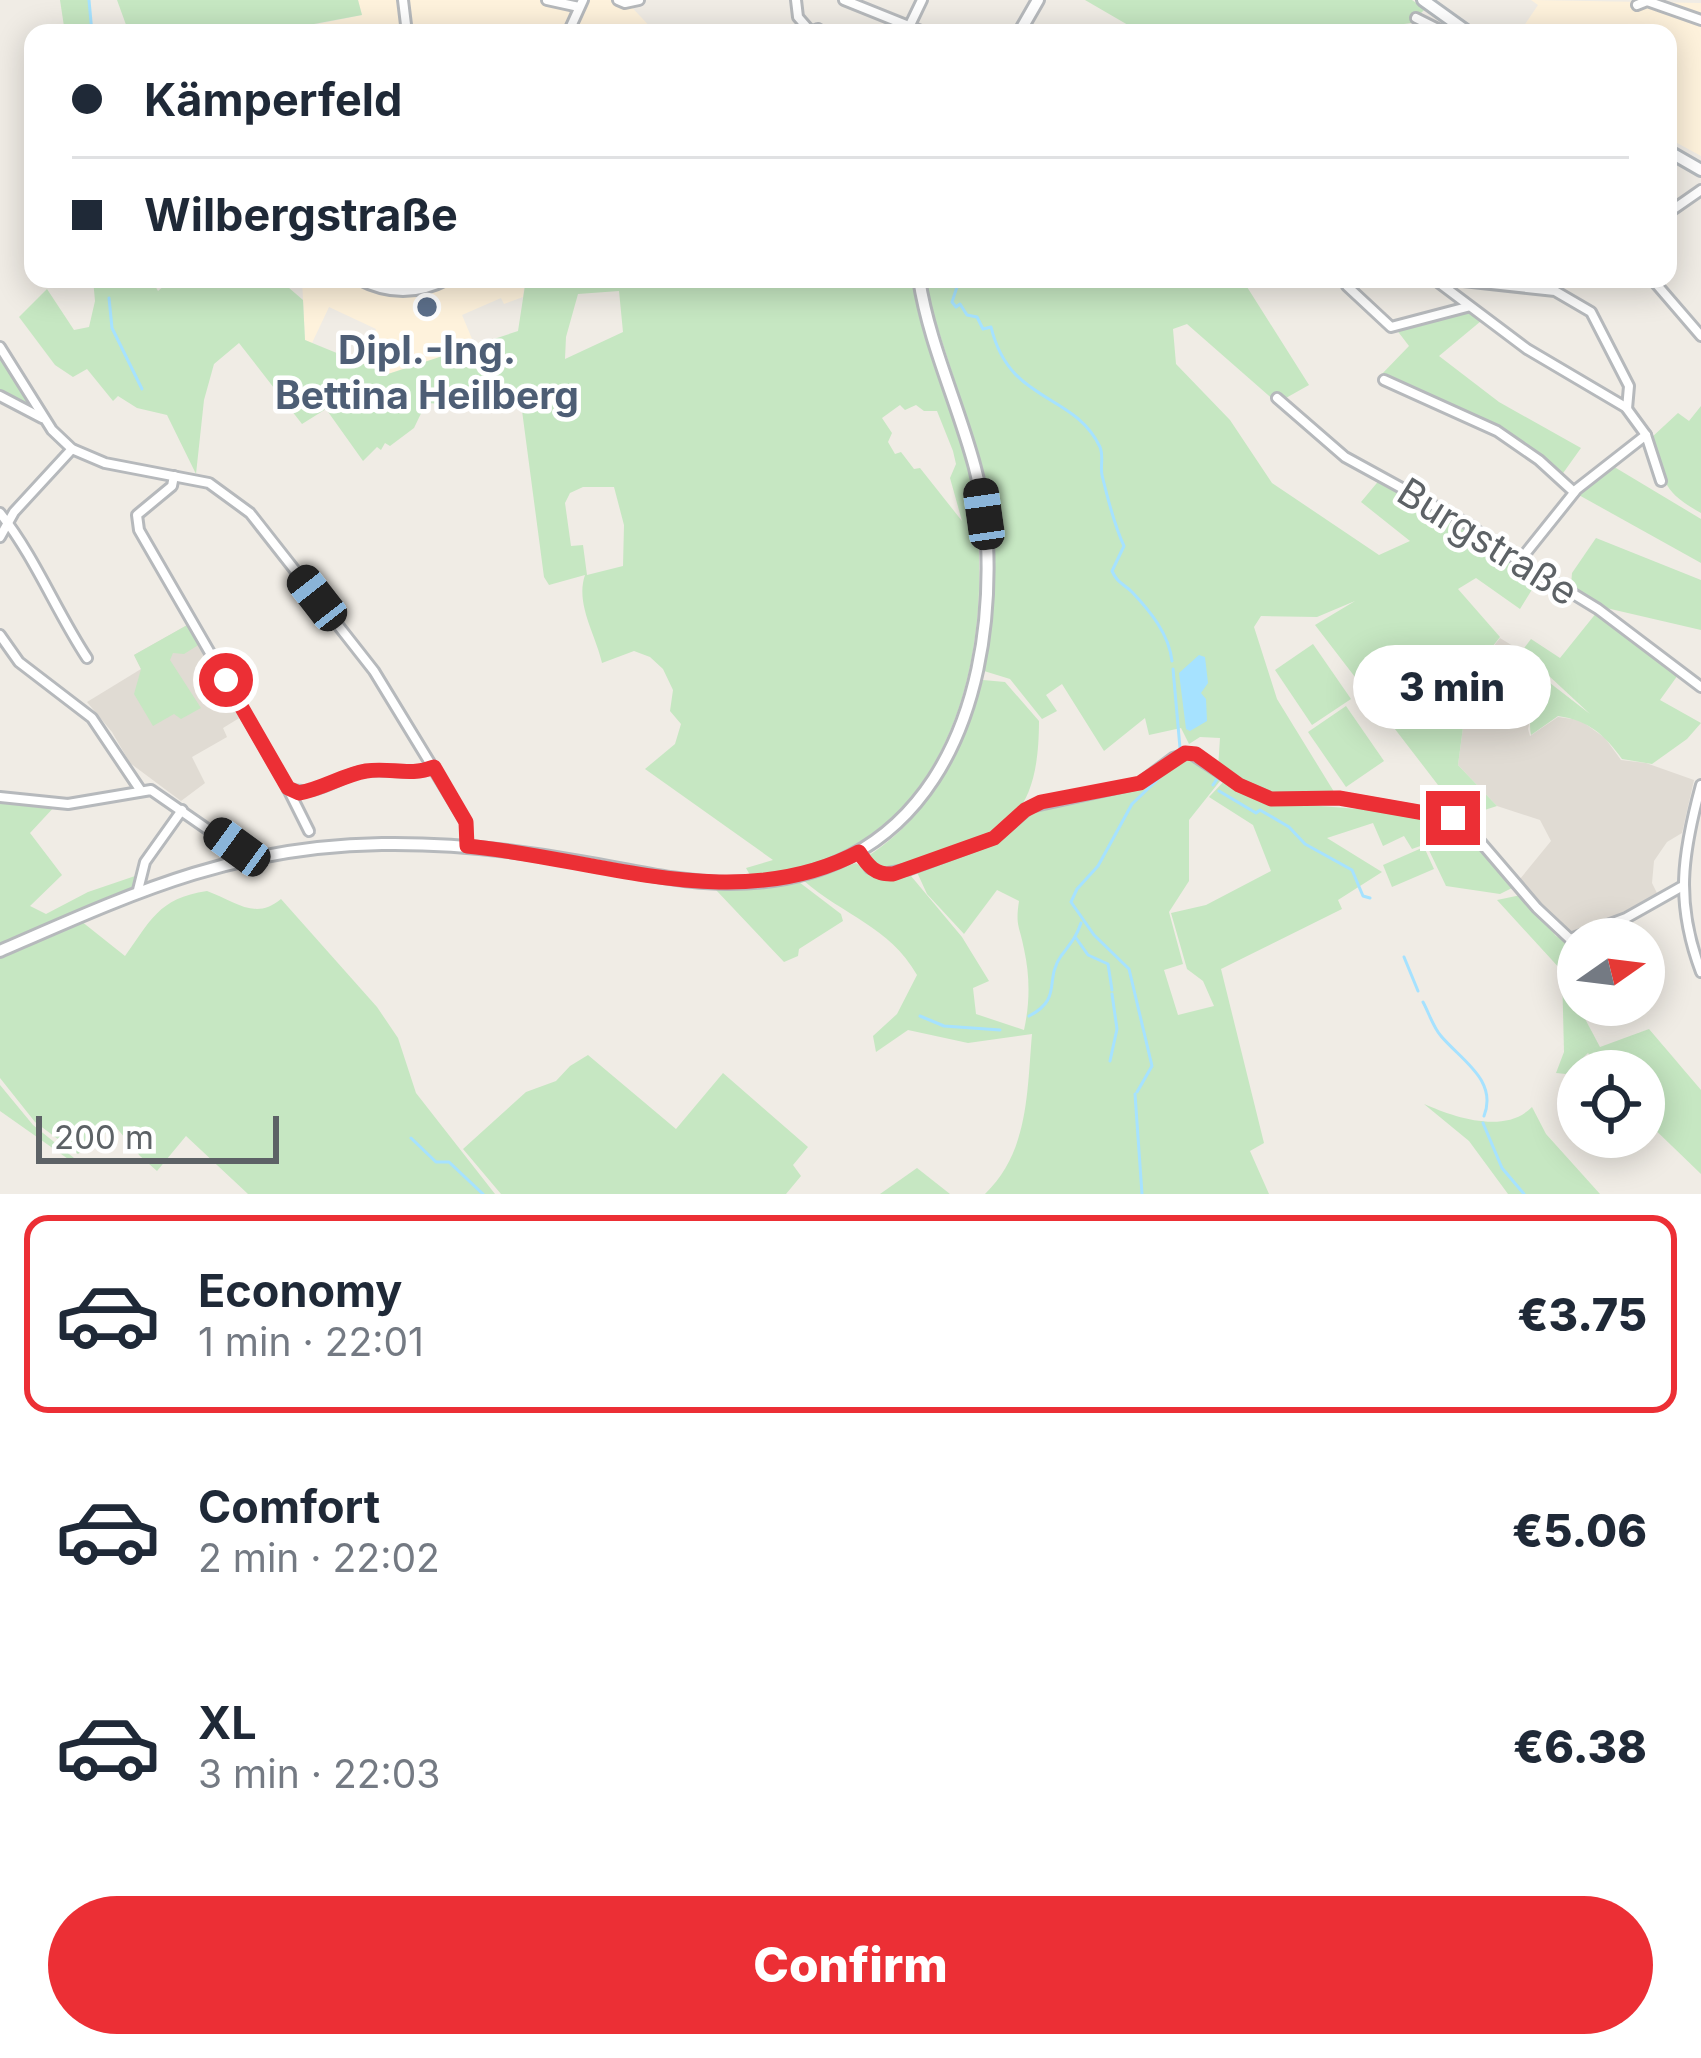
<!DOCTYPE html>
<html lang="en">
<head>
<meta charset="utf-8">
<style>
	:root { --surface:#fff; --page:#f2f2f3; --text:#1f2937; --muted:#747a83; --line:#e0e1e3; --accent:#ec2f35 }
	body { margin:0; font-family:Inter,sans-serif; background:var(--page); color:var(--text); height:100vh; display:flex; flex-direction:column; font-size:45px; white-space:nowrap }
	* { box-sizing:border-box; margin:0 }
	p { font-size:39px; color:var(--muted) }
	.icon { flex:none; width:66px; height:66px; fill:none; stroke:currentColor; stroke-width:2; stroke-linecap:round; stroke-linejoin:round }
	.map { position:relative; height:1194px; overflow:hidden }
	.sheet { display:flex; flex-direction:column; background:var(--surface); flex:1 }
	.sheet>* { flex:none }
	.banner { position:absolute; left:24px; top:24px; width:1653px; height:264px; border-radius:24px; box-shadow:0 6px 30px #0003; display:grid; align-content:center; height:264px; padding:0 48px; background:var(--surface) }
	.needle { width:78px; rotate:76deg }
	.buttons { position:absolute; left:1557px; top:918px; display:grid; gap:24px }
	.buttons a { display:grid; place-items:center; width:108px; height:108px; border-radius:50%; background:var(--surface); box-shadow:0 6px 30px #0003; font-size:60px }
	.scale { position:absolute; left:36px; bottom:30px; width:243px; box-sizing:border-box; padding-left:12px; border:6px solid #5d6266; border-top:0; font-size:33px; line-height:42px; white-space:nowrap; color:#5d6266; -webkit-text-stroke:9px #fff; paint-order:stroke }
	.end { position:absolute; width:54px; height:54px; margin:-27px; border:15px solid #ec2f35; background:#fff; box-shadow:0 0 0 6px #fff }
	.from { border-radius:50% }
	.bubble { position:absolute; height:84px; border-radius:42px; background:var(--surface); box-shadow:0 6px 30px #0003; font-size:39px; font-weight:800; line-height:84px; text-align:center }
	.car { position:absolute; width:36px; height:72px; margin:-36px -18px; border-radius:15px; box-shadow:0 0 9px 3px #0007; background:linear-gradient(#222 24%,#8ab4d8 0 40%,#222 0 76%,#8ab4d8 0 86%,#222 0) }
	.banner b { display:flex; align-items:center; gap:42px; height:114px; font-size:45px }
	.banner b+b { border-top:3px solid var(--line) }
	.banner i { width:30px; height:30px; background:var(--text) }
	ul { padding:21px 0 0; list-style:none }
	li { display:flex; align-items:center; gap:36px; height:198px; margin:0 24px 18px; padding:0 24px; border:6px solid transparent; border-radius:24px }
	li div { flex:1 }
	li b { display:block; font-size:45px }
	li em { font-style:normal; font-weight:800 }
	li.current { border-color:var(--accent) }
	li>.icon { width:108px; height:108px; stroke-width:1.5 }
	.button { display:flex; gap:24px; margin-top:auto; padding:24px 48px }
	.button a { flex:1; height:138px; border-radius:72px; background:var(--accent); color:#fff; font-size:48px; font-weight:800; line-height:138px; text-align:center }
	.map>svg:first-child { display:block }
	.commercial { fill:#fef2dc }
	.education { fill:#e0dbd3 }
	.green { fill:#c6e7c2; fill-rule:evenodd }
	.water { fill:#a6e2ff }
	.lines { fill:none; stroke-linecap:round; stroke-linejoin:round }
	.stream { stroke:#a6e2ff; stroke-width:3 }
	.minor-casing { stroke:#b6b9bc; stroke-width:14 }
	.tertiary-casing { stroke:#b6b9bc; stroke-width:16 }
	.secondary-casing { stroke:#b4b9bd; stroke-width:16 }
	.minor { stroke:#fff; stroke-width:8 }
	.tertiary { stroke:#fff; stroke-width:10 }
	.secondary { stroke:#fff; stroke-width:10 }
	.route { stroke:#ec2f35; stroke-width:15 }
	.service-dot { fill:#5c6f8a; stroke:#fff; stroke-width:4.5 }
	.labels { text-anchor:middle; dominant-baseline:central; stroke-width:9; stroke-linejoin:round; paint-order:stroke }
	.service-label { font-size:39px; font-weight:bold; fill:#4e5e75; stroke:#fff }
	.street-label { font-size:39px; fill:#5d6266; stroke:#fff }
</style>
</head>
<body>
<div class="map">
<svg width="1701" height="1194" viewBox="0 0 1701 1194">
	<rect width="100%" height="100%" fill="#f0ece5"/>
	<!-- commercial -->
	<g class="commercial">
		<path d="M358 0H625L655 32 315 33 313 25 362 15Z"/>
		<path d="M1531 0 1701 3V156L1668 138V33H1519L1538 5Z"/>
		<path d="M302 279H525L523 297 504 304 501 298 462 315 475 346 388 374 360 363 376 329 329 307 312 343 305 340Z"/>
	</g>
	<!-- education -->
	<g class="education">
		<path d="M189 624 241 717 223 728 227 737 192 757 205 783 181 801 130 763 112 732 87 702 141 669 134 655Z"/>
		<path d="M1500 638 1521 651 1549 682 1536 692 1528 729 1530 736 1558 717 1580 720 1605 738 1621 760 1646 763 1694 780 1682 833 1667 842 1654 861 1652 883 1658 895 1578 934 1567 932 1520 879 1551 841 1540 820 1497 806 1458 765 1470 675Z"/>
	</g>
	<!-- green -->
	<g class="green">
		<path d="M60 0H90L91 33H65Z"/>
		<path d="M117 0H358L362 15 314 24V28L297 33H129Z"/>
		<path d="M1085 0H1412L1425 9 1411 23 1340 33H1136L1128 25Z"/>
		<path d="M93 279H151L158 291 172 279H219L250 288 265 287 272 279 281 281 303 300 305 340 388 374 518 331 526 279H664L666 287 671 285V279H892L893 288 913 286C926 349 957 406 969 469 1003 637 959 862 750 875L746 868 773 860 645 769 675 744 681 724 670 711 673 690 663 669 650 657 634 651 602 663C596 635 575 604 585 575L549 585 544 577 521 403 481 406 426 403 414 428 390 446 385 443 381 450 377 447 363 461 326 409 302 424 239 343 214 364 204 400 196 474 167 415 137 408 118 396 113 401 87 369 73 377 55 365 19 317 47 289 74 330 89 327 95 301ZM619 291 623 332 565 359 566 337 578 294ZM900 405 905 410 916 405 924 411H937L953 451 956 464 950 478 962 521 920 468 914 469 901 452 895 454 888 442 892 433 882 418ZM583 487H614L624 525 623 566 587 575 583 545 571 546 565 503 570 493Z"/>
		<path d="M922 279H1242L1309 385 1277 403 1187 324 1173 329 1176 364 1230 420 1272 483 1379 555 1410 541 1361 502 1381 478 1470 527 1541 575 1520 609 1476 578 1458 589 1500 637 1470 675 1458 765 1497 806 1472 814 1446 787 1438 785 1315 625 1355 601 1317 617 1261 616 1254 627 1277 699 1336 795C1278 797 1268 800 1218 769L1220 738 1200 737 1189 744 1181 728 1149 735 1145 718 1104 751 1062 684 1046 695 1057 711 1042 719 1010 679 984 671 993 576 984 472Z"/>
		<path d="M1465 311 1481 321 1439 356 1499 402 1581 448 1561 476 1500 429 1380 376 1409 346 1396 329Z"/>
		<path d="M0 354 28 402V404L0 394Z"/>
		<path d="M1701 406V513C1661 491 1664 480 1651 438L1678 413 1689 421Z"/>
		<path d="M1611 465 1701 519V563L1577 494Z"/>
		<path d="M1596 538 1701 580V630L1602 607 1571 585 1572 573Z"/>
		<path d="M1597 612 1678 675 1660 700 1701 723 1687 739 1652 764 1622 759C1605 735 1588 720 1558 716L1531 735C1527 716 1536 695 1550 683L1590 714 1522 651 1531 639 1560 658Z"/>
		<path d="M189 624 200 644 184 654 173 653 170 660 201 708 181 719 174 714 153 726 134 694 141 669 134 655Z"/>
		<path d="M1313 644 1351 699 1312 725 1275 670Z"/>
		<path d="M1499 665 1525 671 1519 701 1493 696Z"/>
		<path d="M983 680 1005 682 1039 721C1039 842 986 832 893 871H883L868 856C934 813 958 752 983 680Z"/>
		<path d="M1346 706 1384 761 1346 787 1308 732Z"/>
		<path d="M1185 754 1224 776 1189 820V881L1169 912 1183 964 1164 970 1178 1015 1214 1006 1203 981 1187 969 1171 913 1206 905 1271 871 1253 825 1209 797 1226 779 1250 795 1271 802 1408 813 1452 820 1474 838 1516 886 1500 894 1446 886 1426 844 1412 849 1404 836 1383 846 1373 823 1327 838 1382 872 1338 900 1342 909 1221 969 1264 1143 1250 1151 1269 1194H985C1029 1152 1027 1091 1032 1034L968 1043 908 1030 876 1052 873 1036 897 1014 917 975C889 926 844 916 803 880L856 863 875 877 911 876 962 937 989 981 973 988 976 1014 1024 1030C1030 1003 1030 976 1024 949 1020 926 1015 927 1019 901L997 890 964 934 927 894 916 870 996 841 1032 809 1078 796 1138 787Z"/>
		<path d="M0 799 56 805 30 833 62 875 30 906 46 914 88 892 138 875 135 888 0 948Z"/>
		<path d="M1424 847 1434 869 1392 887 1383 865Z"/>
		<path d="M799 882 841 914 843 921 799 949 798 956 784 962 716 890 770 888Z"/>
		<path d="M207 891C235 901 255 921 281 899L377 1007 398 1038 416 1093 495 1194H248L186 1136 157 1171 140 1156 115 1126 78 1154 35 1122 0 1078V955L81 921 125 956C150 922 158 898 207 891Z"/>
		<path d="M1521 895 1556 936 1566 941 1563 970 1571 972 1575 1000 1600 1047 1649 1029 1701 1090V1174L1644 1119V1071H1603L1588 1053 1566 1074 1556 1073 1564 1052 1562 971 1497 900Z"/>
		<path d="M588 1055 676 1129 723 1073 808 1147 793 1165 801 1176 786 1194H501L463 1149 526 1092 556 1081 570 1066Z"/>
		<path d="M0 1085 33 1125 74 1158 71 1161 0 1111Z"/>
		<path d="M1424 1104C1454 1117 1505 1135 1532 1107L1546 1134 1600 1194H1508L1469 1141Z"/>
		<path d="M917 1168 950 1194H880Z"/>
	</g>
	<!-- water -->
	<path class="water" d="M1199 655 1205 657 1208 683 1201 693 1206 699 1207 721 1190 731 1186 729 1179 673Z"/>
	<g class="lines">
		<!-- stream -->
		<g class="stream">
			<path d="M89 0 92 33"/>
			<path d="M939 283 943 286 950 281H959L952 302 956 307 960 304 967 315 977 317 983 329 991 327C1010 405 1073 391 1100 447 1104 457 1100 466 1102 475 1107 496 1115 527 1124 546L1112 571C1118 584 1123 583 1132 592 1150 611 1169 634 1172 661"/>
			<path d="M109 298 112 328 142 389"/>
			<path d="M1173 669 1180 748"/>
			<path d="M1213 785 1219 776"/>
			<path d="M1219 791 1256 813 1260 810 1289 827 1305 844 1352 870 1363 896 1370 898"/>
			<path d="M1076 938 1088 955 1108 964 1112 990"/>
			<path d="M1404 957 1418 991"/>
			<path d="M1423 1002C1429 1013 1433 1027 1441 1036 1461 1060 1498 1080 1484 1116"/>
			<path d="M920 1016 944 1026 1000 1030"/>
			<path d="M1029 1016C1063 999 1044 980 1061 956 1070 944 1076 938 1081 923"/>
			<path d="M1110 1061 1117 1029 1112 994"/>
			<path d="M1137 1092 1152 1066 1129 969 1094 935 1071 902 1077 889 1098 866 1132 804 1177 761"/>
			<path d="M1135 1094 1142 1194"/>
			<path d="M1483 1123 1502 1168 1524 1194"/>
			<path d="M411 1138 436 1162H449L483 1194"/>
		</g>
		<defs>
			<g id="minor">
				<path d="M403 0 407 33"/>
				<path d="M547 0 579 7"/>
				<path d="M618 0 625 3 639 0"/>
				<path d="M796 0 798 17 811 32 818 29 824 33"/>
				<path d="M844 0 926 33"/>
				<path d="M1637 5 1647 1 1701 20"/>
				<path d="M1416 18 1446 33"/>
				<path d="M910 25 922 0"/>
				<path d="M568 33 583 0"/>
				<path d="M1668 213 1701 190"/>
				<path d="M358 279C388 295 418 295 448 279"/>
				<path d="M1434 279 1527 349 1627 408"/>
				<path d="M1445 279 1555 291 1591 312 1629 386 1627 409 1646 435 1661 481"/>
				<path d="M1652 279 1701 336"/>
				<path d="M1347 286 1391 327 1467 307"/>
				<path d="M0 347 52 430 72 449 105 463 209 483 250 513 374 671 466 822 467 846"/>
				<path d="M1384 380 1497 431 1539 460 1574 492"/>
				<path d="M0 396 42 418"/>
				<path d="M1277 398 1345 457 1471 526 1495 546 1598 609 1701 687"/>
				<path d="M174 476 172 486 137 515 139 530 288 788C312 799 336 778 360 772 388 766 406 778 434 767"/>
				<path d="M0 513C35 557 56 611 87 658"/>
				<path d="M0 537 14 512 72 449"/>
				<path d="M1521 559 1577 489 1646 435"/>
				<path d="M0 635 19 662 92 718 141 791"/>
				<path d="M1701 785C1682 855 1675 903 1701 972"/>
				<path d="M288 789 309 831"/>
				<path d="M0 797 68 804 151 790 249 858"/>
				<path d="M859 852 870 868 883 874 910 869 994 838 1030 807 1140 783 1173 758 1190 753 1239 785 1272 799 1339 798 1453 818 1478 839 1537 908 1570 939 1626 918 1681 887"/>
				<path d="M138 890 145 862 182 810"/>
			</g>
			<g id="tertiary">
				<path d="M1019 33 1038 0"/>
				<path d="M0 951C133 893 233 846 382 844 449 843 515 850 581 862 629 870 676 882 725 883 924 886 995 716 987 542 983 449 933 369 919 279"/>
			</g>
			<g id="secondary">
				<path d="M1423 0 1469 33"/>
				<path d="M1668 151 1701 170"/>
			</g>
		</defs>
		<!-- minor casing -->
		<use href="#minor" class="minor-casing"/>
		<!-- tertiary casing -->
		<use href="#tertiary" class="tertiary-casing"/>
		<!-- secondary casing -->
		<use href="#secondary" class="secondary-casing"/>
		<!-- minor -->
		<use href="#minor" class="minor"/>
		<!-- tertiary -->
		<use href="#tertiary" class="tertiary"/>
		<!-- secondary -->
		<use href="#secondary" class="secondary"/>
	</g>
	<g class="lines">
		<!-- route -->
		<path class="route" d="M226 680 288 788 299 793C322 789 343 775 366 771 391 767 409 777 434 767L466 822 467 846C596 858 736 917 859 852 868 866 875 875 893 874L994 838 1025 810 1041 802 1140 783 1185 753 1196 754 1239 785 1271 799 1339 798 1453 818"/>
	</g>
	<!-- markers -->
	<circle class="service-dot" cx="427" cy="307" r="12"/>
	<g class="labels">
		<!-- service labels -->
		<g class="service-label">
			<text x="427" y="349">Dipl.-Ing.<tspan x="427" dy="45">Bettina Heilberg</tspan></text>
		</g>
		<!-- street labels -->
		<g class="street-label">
			<text transform="translate(1488 541) rotate(32)">Burgstraße</text>
		</g>
	</g>
</svg>
<div class="buttons">
<a><svg class="needle" viewBox="-14 -14 28 28"><path d="M0-13l5 13h-10z" fill="#e53935"/><path d="M0 13l5-13h-10z" fill="#747a83"/></svg></a>
<a><svg class="icon" aria-label="locate" viewBox="0 0 24 24"><circle cx="12" cy="12" r="6"/><path d="M12 2v4M12 18v4M2 12h4M18 12h4"/></svg></a>
</div>
<div class="scale">200 m</div>
<i class="end from" style="left:226px;top:680px"></i>
<i class="end" style="left:1453px;top:818px"></i>
<div class="bubble" style="left:1353px;top:645px;width:198px">3 min</div>
<i class="car" style="left:984px;top:514px;rotate:352deg"></i>
<i class="car" style="left:317px;top:598px;rotate:322deg"></i>
<i class="car" style="left:237px;top:847px;rotate:306deg"></i>
<div class="banner">
<b><i class="from"></i>Kämperfeld</b>
<b><i></i>Wilbergstraße</b>
</div>
</div>
<section class="sheet">
<ul>
<li class="current"><svg class="icon" aria-label="car" viewBox="0 0 24 24"><path d="M5 17H2v-5l4-1 3-4h7l3 4 3 1v5h-3M9 17h6M6 11h13"/><circle cx="7" cy="17" r="2"/><circle cx="17" cy="17" r="2"/></svg><div><b>Economy</b><p>1 min · 22:01</p></div><em>€3.75</em></li>
<li><svg class="icon" aria-label="car" viewBox="0 0 24 24"><path d="M5 17H2v-5l4-1 3-4h7l3 4 3 1v5h-3M9 17h6M6 11h13"/><circle cx="7" cy="17" r="2"/><circle cx="17" cy="17" r="2"/></svg><div><b>Comfort</b><p>2 min · 22:02</p></div><em>€5.06</em></li>
<li><svg class="icon" aria-label="car" viewBox="0 0 24 24"><path d="M5 17H2v-5l4-1 3-4h7l3 4 3 1v5h-3M9 17h6M6 11h13"/><circle cx="7" cy="17" r="2"/><circle cx="17" cy="17" r="2"/></svg><div><b>XL</b><p>3 min · 22:03</p></div><em>€6.38</em></li>
</ul>
<div class="button"><a>Confirm</a></div>
</section>
</body>
</html>
